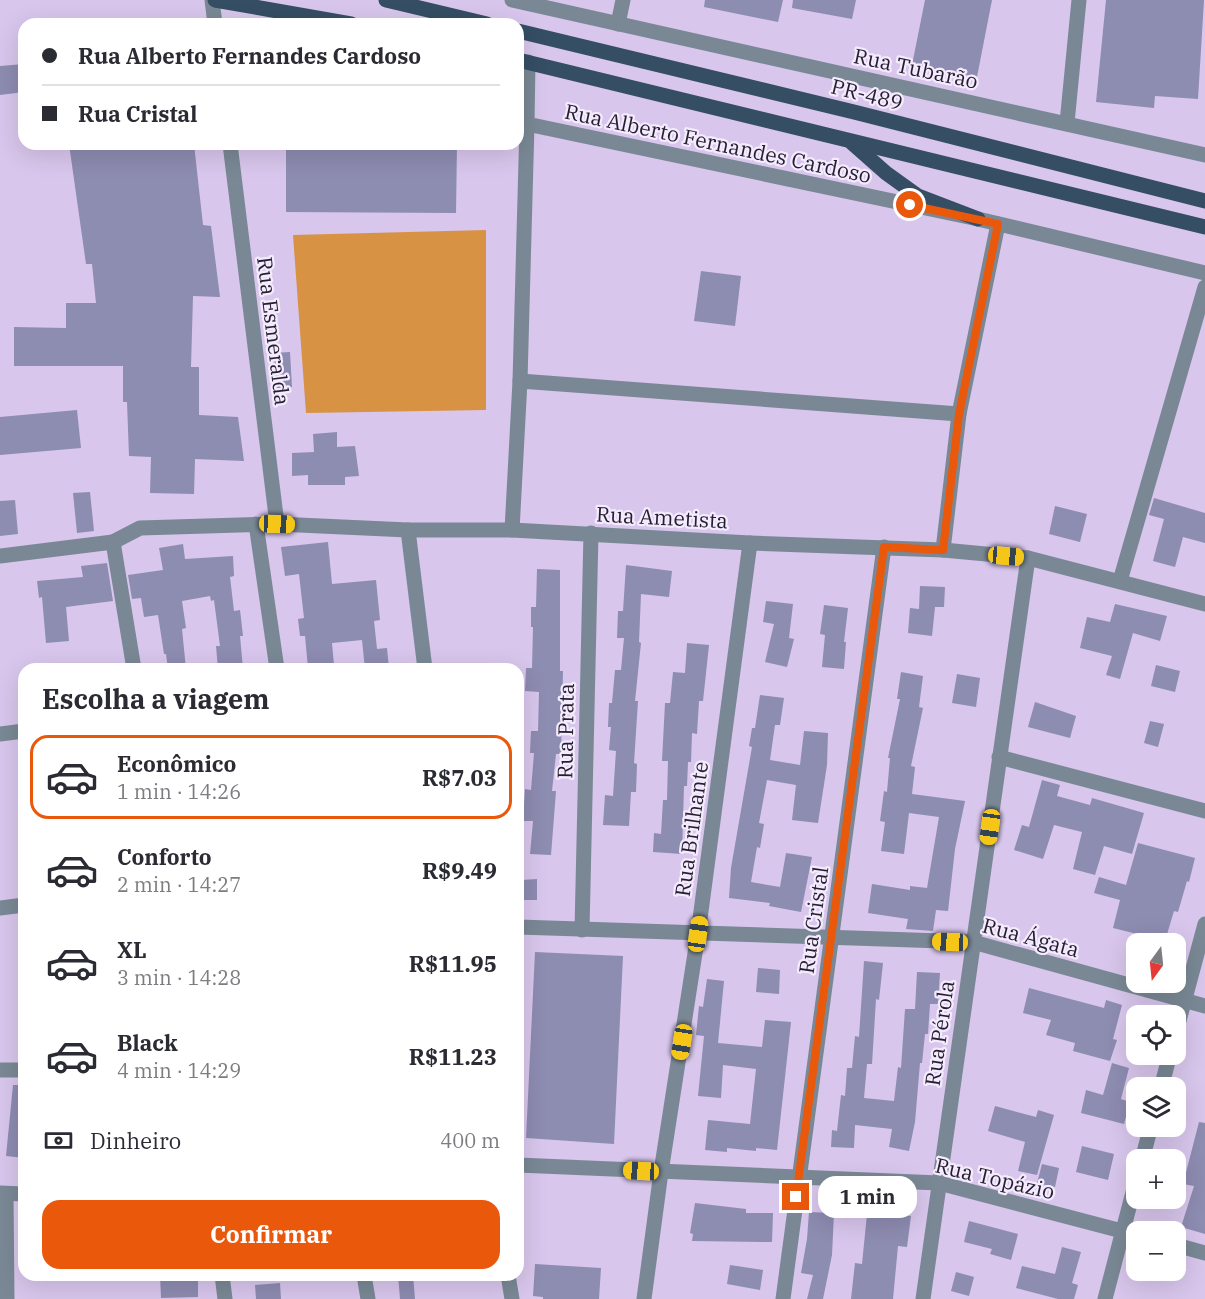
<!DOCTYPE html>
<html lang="pt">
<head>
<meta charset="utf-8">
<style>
	:root { --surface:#fff; --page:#f2f2f3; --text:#2b2b33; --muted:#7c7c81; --line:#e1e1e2; --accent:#ea580c }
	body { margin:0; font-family:"IBM Plex Serif",serif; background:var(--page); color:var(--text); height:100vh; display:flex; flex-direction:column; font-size:22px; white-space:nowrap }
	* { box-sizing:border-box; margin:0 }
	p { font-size:20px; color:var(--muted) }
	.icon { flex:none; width:33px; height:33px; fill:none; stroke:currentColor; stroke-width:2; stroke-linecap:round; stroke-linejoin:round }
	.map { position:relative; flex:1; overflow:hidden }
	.drawer { position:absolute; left:18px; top:663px; width:506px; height:618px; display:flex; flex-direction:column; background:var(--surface); border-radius:18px; box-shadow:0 6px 24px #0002 }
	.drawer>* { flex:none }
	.hud { position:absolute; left:18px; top:18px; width:506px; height:132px; border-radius:18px; box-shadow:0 6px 24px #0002; display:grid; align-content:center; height:132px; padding:0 24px; background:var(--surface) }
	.needle { width:39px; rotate:195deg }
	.fabs { position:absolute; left:1126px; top:933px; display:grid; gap:12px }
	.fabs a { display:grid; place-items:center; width:60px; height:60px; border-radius:12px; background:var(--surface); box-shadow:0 6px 24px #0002; font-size:30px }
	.end { position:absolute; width:27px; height:27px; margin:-14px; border:8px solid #ea580c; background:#fff; box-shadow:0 0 0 3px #fff }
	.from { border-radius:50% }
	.bubble { position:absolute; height:42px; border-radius:18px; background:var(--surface); box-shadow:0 6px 24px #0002; font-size:20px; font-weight:700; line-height:42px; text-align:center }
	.car { position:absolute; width:18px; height:36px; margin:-18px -9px; border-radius:8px; box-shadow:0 0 4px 2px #0007; background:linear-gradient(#f5c518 24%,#345 0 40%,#f5c518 0 76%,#345 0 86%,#f5c518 0) }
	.hud b { display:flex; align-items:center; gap:21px; height:57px; font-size:22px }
	.hud b+b { border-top:2px solid var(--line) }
	.hud i { width:15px; height:15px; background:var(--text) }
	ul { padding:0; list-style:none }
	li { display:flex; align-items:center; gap:18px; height:84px; margin:0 12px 9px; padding:0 12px; border:3px solid transparent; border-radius:18px }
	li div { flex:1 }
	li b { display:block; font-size:22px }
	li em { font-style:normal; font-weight:700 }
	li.current { border-color:var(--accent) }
	li>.icon { width:54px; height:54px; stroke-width:1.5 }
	h2 { padding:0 24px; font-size:27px; line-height:72px }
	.pay { display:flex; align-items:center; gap:15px; height:66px; padding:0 24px; font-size:22px }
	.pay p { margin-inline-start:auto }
	.button { display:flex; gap:12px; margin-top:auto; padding:12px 24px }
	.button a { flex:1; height:69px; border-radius:18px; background:var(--accent); color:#fff; font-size:24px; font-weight:700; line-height:69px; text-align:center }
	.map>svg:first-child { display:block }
	.green { fill:#d89243 }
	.building { fill:#8d8cb1 }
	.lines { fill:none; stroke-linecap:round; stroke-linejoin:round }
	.minor { stroke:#7a8895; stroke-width:15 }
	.primary { stroke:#354e64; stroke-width:15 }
	.route { stroke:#ea580c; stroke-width:8 }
	.labels { text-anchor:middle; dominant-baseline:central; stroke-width:4.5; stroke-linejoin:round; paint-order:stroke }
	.street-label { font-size:21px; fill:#251e2c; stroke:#f4ebff }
</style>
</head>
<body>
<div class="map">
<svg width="1205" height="1299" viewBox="0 0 1205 1299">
	<rect width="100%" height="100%" fill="#d8c6ec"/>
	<!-- green -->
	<path class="green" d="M486 230V410L306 413 293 235Z"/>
	<!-- building -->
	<g class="building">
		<path d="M705 0H783L778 22 704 7Z"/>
		<path d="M793 0H856L852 19 792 8Z"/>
		<path d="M925 0H992L977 77 912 65Z"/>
		<path d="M1106 0H1204L1198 99 1155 96 1154 108 1096 102Z"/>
		<path d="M24 64V92L0 95V66Z"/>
		<path d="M69 144H194L203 225 211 226 220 297 193 296 191 367H199V415L238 417 244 461 195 459 194 494 150 493 151 457 129 456 127 402H123V366H14V327L66 328V303H96L92 264H86Z"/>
		<path d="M286 144H457L456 213 286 212Z"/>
		<path d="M701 271 741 276 735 326 694 321Z"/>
		<path d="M290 352 292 387 277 389 274 353Z"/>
		<path d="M77 410 81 448 0 455V417Z"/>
		<path d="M337 432V447L355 446 359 476 345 477V485H308V475L292 476V453L314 452 313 434Z"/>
		<path d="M90 492 94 531 77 533 73 493Z"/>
		<path d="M1154 498 1205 513V543L1183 537 1175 567 1153 561 1164 519 1149 515Z"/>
		<path d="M15 500 18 534 0 536V501Z"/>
		<path d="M1055 506 1087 514 1080 542 1049 534Z"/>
		<path d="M328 542 332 584 376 580 380 620 374 621 377 649 387 648 389 669H365L362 640 332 643 334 665 308 668 305 636H300L298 619 304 618 299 574 285 576 281 547Z"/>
		<path d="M183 544 185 559 233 556 234 576 230 577 234 611 240 610 243 636H240L243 669H218L216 646H220L214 600 211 601 210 596 182 601 186 628 182 629 186 669H168L166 654H164L158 615 144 617 141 598 132 599 128 575 163 570 159 548Z"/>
		<path d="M107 563 113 601 66 607 69 641 46 643 42 597 39 598 37 581 83 577 81 566Z"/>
		<path d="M626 565 672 571 669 597 641 594 639 642 641 643 635 701H638L634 763 637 764 636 792H631L629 826 603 825 605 795 613 796 616 751 609 750 611 727H608L609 703H612L615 670H621L624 638H617L618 611H623Z"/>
		<path d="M537 569 560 570V671H563L561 754H556L552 791H556L551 855 530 854 533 821H523L525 789 531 790 534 753H530L531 731H538L539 692 525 691 526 668H532L533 627H531V607H536Z"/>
		<path d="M920 586 945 587 944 607H935L932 636 908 633 910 608 919 609Z"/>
		<path d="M766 601 793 604 789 638 794 639 787 667 765 662 774 624 763 622Z"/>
		<path d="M1115 604 1167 616 1160 641 1133 633 1120 679 1106 675 1112 656 1080 648 1087 617 1110 622Z"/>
		<path d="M824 605 848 608 844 642H846L844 669 822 667 825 635 820 634Z"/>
		<path d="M687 643 709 645 703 701H699L697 734 692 733 691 762H688L687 786H684L682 854 653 852 654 833 661 834 663 800H667L668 761H662L665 703H670L673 672 685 673Z"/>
		<path d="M1156 665 1180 671 1175 692 1151 686Z"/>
		<path d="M901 672 923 676 919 707 923 708 911 766 915 767 912 794 965 801 955 849 948 911 936 910 933 931 906 929 908 919 868 913 872 884 910 890V886L927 888 939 817 909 813 904 854 881 851 885 822 880 821 884 791 887 792 890 758H888L900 699H897Z"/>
		<path d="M957 674 980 678 976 707 952 703Z"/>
		<path d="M760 695 784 698 780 725H775L770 760 800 765 804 731 828 733 827 765 818 823 792 820 796 785 767 780 759 823 764 824 760 848 757 847 751 882 780 887 786 853 812 857 801 912 769 906 770 903 729 898 731 868 752 747 749 746 752 728H755Z"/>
		<path d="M1035 702 1076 716 1070 738 1028 727Z"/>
		<path d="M1150 721 1164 724 1158 747 1144 743Z"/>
		<path d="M1042 780 1060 785 1057 796 1090 805 1092 798 1144 813 1132 854 1104 846 1095 875 1073 869 1082 832 1054 825 1043 859 1014 850 1022 825 1029 827Z"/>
		<path d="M1138 843 1195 858 1189 882 1187 881 1178 912 1174 911 1165 941 1113 928 1120 900 1094 893 1099 877 1126 885Z"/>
		<path d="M537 879V900H521V880Z"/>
		<path d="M535 952 623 956 614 1144 526 1138Z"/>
		<path d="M864 961 883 963 879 1000 876 999 872 1064H867L864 1098 894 1101 898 1067 901 1068 905 1009H915L917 972 940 973 938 1004H930L928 1034H925L922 1063H920L915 1122 909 1151 889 1147 892 1129 855 1125 854 1148 831 1147 832 1130 837 1131 841 1095 845 1096 847 1068H852L855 1036 859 1037Z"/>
		<path d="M758 968 780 970 779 994 756 992Z"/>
		<path d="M707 979 724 981 718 1043 762 1047 765 1020 791 1022 777 1150 756 1148V1151L727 1148V1152L705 1150 708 1120 750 1124 756 1069 723 1065 721 1098 698 1096 704 1036 696 1035 699 1006 703 1007Z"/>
		<path d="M1029 988 1104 1008 1106 1000 1122 1005 1113 1039 1117 1040 1110 1061 1073 1051 1075 1043 1046 1035 1051 1020 1023 1013Z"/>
		<path d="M1112 1063 1129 1068 1121 1099 1130 1102 1124 1124 1081 1113 1086 1090 1103 1095Z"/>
		<path d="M13 1085H24V1158L6 1156Z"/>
		<path d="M995 1106 1036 1117 1038 1110 1054 1115 1037 1175 1018 1171 1025 1142 988 1131Z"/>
		<path d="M1199 1122 1205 1123V1234L1181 1227 1194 1186 1183 1184Z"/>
		<path d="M1082 1146 1114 1154 1108 1180 1076 1172Z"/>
		<path d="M1042 1164 1059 1168 1055 1187 1037 1183Z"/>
		<path d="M695 1203 746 1209V1213H773L772 1242 692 1241 693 1234 690 1233Z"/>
		<path d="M809 1212 834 1213 832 1255 823 1299H807L813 1275 801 1273 807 1239Z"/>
		<path d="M892 1213 911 1216 907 1247 898 1246 893 1299H851L855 1263 862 1264 867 1214 892 1216Z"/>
		<path d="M969 1221 1018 1234 1011 1260 990 1254 992 1249 964 1242Z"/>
		<path d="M1062 1247 1081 1252 1072 1283 1078 1285 1074 1299H1058L1016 1288 1022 1266 1055 1274Z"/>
		<path d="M535 1264 601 1268 599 1299H543V1297L533 1296Z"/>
		<path d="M730 1265 763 1270 760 1290 727 1284Z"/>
		<path d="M956 1272 974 1277 969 1296 951 1291Z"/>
		<path d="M160 1275H198V1297L161 1298Z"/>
		<path d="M398 1275H413L415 1299H400Z"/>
		<path d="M280 1283 281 1299H256L255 1285Z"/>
	</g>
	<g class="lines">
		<!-- minor -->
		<g class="minor">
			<path d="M212 0 215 24"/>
			<path d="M512 0 1205 155"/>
			<path d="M618 24 623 0"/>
			<path d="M528 62 527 124 978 219 1205 273"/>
			<path d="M1067 123 1079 0"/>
			<path d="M230 144 277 524"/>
			<path d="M520 381 959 414"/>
			<path d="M256 524 277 669"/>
			<path d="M408 530 425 669"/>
			<path d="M512 530 520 381 527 124"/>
			<path d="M113 542 134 669"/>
			<path d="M943 550 959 414 998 224"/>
			<path d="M0 556 113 542 140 528 277 524 408 530H512L750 543 943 550 1028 558 1205 604"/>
			<path d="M1120 581 1205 287"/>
			<path d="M0 734 24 731"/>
			<path d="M999 757 1205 811"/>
			<path d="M0 908 24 905"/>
			<path d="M518 927 973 942 1205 1006"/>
			<path d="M582 930 591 533"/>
			<path d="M1176 1032 1205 924"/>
			<path d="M0 1070H24"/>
			<path d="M1161 1088 1170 1054"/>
			<path d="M1142 1160 1151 1126"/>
			<path d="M518 1165 939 1183 1137 1235"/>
			<path d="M0 1193 24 1194"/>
			<path d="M6 1194 7 1299"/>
			<path d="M1176 1245 1205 1253"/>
			<path d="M222 1275 225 1299"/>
			<path d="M364 1275 368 1299"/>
			<path d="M508 1275 512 1299"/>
			<path d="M644 1299 661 1172 698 934 750 543"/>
			<path d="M783 1299 884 547"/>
			<path d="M923 1299 1028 558"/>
			<path d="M1105 1299 1137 1177"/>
		</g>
		<!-- primary -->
		<g class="primary">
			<path d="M215 0 351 24"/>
			<path d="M386 0 487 24"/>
			<path d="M518 31 854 112 1205 201"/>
			<path d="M518 60 1205 227"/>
			<path d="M852 143 886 173 918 196 978 219"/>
		</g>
	</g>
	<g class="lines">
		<!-- route -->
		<path class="route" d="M796 1197 884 547 943 550 959 414 998 224 910 205"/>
	</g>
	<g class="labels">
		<!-- street labels -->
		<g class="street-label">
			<text transform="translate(916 68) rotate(12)">Rua Tubarão</text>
			<text transform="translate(867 94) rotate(14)">PR-489</text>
			<text transform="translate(718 143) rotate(12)">Rua Alberto Fernandes Cardoso</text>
			<text transform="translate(274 331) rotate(83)">Rua Esmeralda</text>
			<text transform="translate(662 517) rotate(3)">Rua Ametista</text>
			<text transform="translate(565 731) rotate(-89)">Rua Prata</text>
			<text transform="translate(691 829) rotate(-82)">Rua Brilhante</text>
			<text transform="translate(813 920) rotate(-82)">Rua Cristal</text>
			<text transform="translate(1031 937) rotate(15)">Rua Ágata</text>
			<text transform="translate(939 1033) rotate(-82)">Rua Pérola</text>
			<text transform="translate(995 1178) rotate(13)">Rua Topázio</text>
		</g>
	</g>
</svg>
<div class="fabs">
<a><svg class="needle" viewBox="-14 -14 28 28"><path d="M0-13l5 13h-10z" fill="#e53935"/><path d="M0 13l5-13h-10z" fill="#7c7c81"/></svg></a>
<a><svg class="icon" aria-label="locate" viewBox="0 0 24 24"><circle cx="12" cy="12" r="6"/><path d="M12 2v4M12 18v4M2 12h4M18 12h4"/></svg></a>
<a><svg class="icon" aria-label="layers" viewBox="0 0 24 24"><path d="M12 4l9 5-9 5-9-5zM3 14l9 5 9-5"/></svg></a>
<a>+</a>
<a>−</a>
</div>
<i class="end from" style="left:910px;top:205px"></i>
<i class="end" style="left:796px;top:1197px"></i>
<div class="bubble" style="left:818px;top:1176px;width:99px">1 min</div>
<i class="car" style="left:277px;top:524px;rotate:92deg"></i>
<i class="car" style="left:1006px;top:556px;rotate:95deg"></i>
<i class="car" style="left:990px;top:827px;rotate:188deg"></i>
<i class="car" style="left:698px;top:934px;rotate:8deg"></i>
<i class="car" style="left:950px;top:942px;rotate:272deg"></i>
<i class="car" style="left:682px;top:1042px;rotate:189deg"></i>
<i class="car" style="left:641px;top:1171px;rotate:273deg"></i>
<div class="hud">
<b><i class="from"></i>Rua Alberto Fernandes Cardoso</b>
<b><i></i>Rua Cristal</b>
</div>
<section class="drawer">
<h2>Escolha a viagem</h2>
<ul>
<li class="current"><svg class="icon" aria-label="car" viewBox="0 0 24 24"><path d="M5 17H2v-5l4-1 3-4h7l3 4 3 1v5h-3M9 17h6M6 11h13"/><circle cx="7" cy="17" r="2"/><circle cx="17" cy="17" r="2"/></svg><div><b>Econômico</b><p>1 min · 14:26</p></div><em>R$7.03</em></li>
<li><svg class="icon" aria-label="car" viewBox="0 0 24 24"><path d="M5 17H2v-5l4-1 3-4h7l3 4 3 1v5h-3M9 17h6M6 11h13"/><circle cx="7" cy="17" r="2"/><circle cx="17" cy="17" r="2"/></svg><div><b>Conforto</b><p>2 min · 14:27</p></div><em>R$9.49</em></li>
<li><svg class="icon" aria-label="car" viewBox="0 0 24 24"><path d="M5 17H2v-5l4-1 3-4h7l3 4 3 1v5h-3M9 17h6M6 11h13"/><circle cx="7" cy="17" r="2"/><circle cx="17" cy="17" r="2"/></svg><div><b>XL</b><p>3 min · 14:28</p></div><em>R$11.95</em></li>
<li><svg class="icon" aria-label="car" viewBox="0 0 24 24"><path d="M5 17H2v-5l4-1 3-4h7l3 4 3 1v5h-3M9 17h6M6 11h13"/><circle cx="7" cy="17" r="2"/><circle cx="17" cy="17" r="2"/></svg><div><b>Black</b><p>4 min · 14:29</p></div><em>R$11.23</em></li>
</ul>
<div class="pay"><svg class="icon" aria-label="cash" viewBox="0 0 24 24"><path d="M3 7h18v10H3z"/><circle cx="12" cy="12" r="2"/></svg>Dinheiro<p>400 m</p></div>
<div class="button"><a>Confirmar</a></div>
</section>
</div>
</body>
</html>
